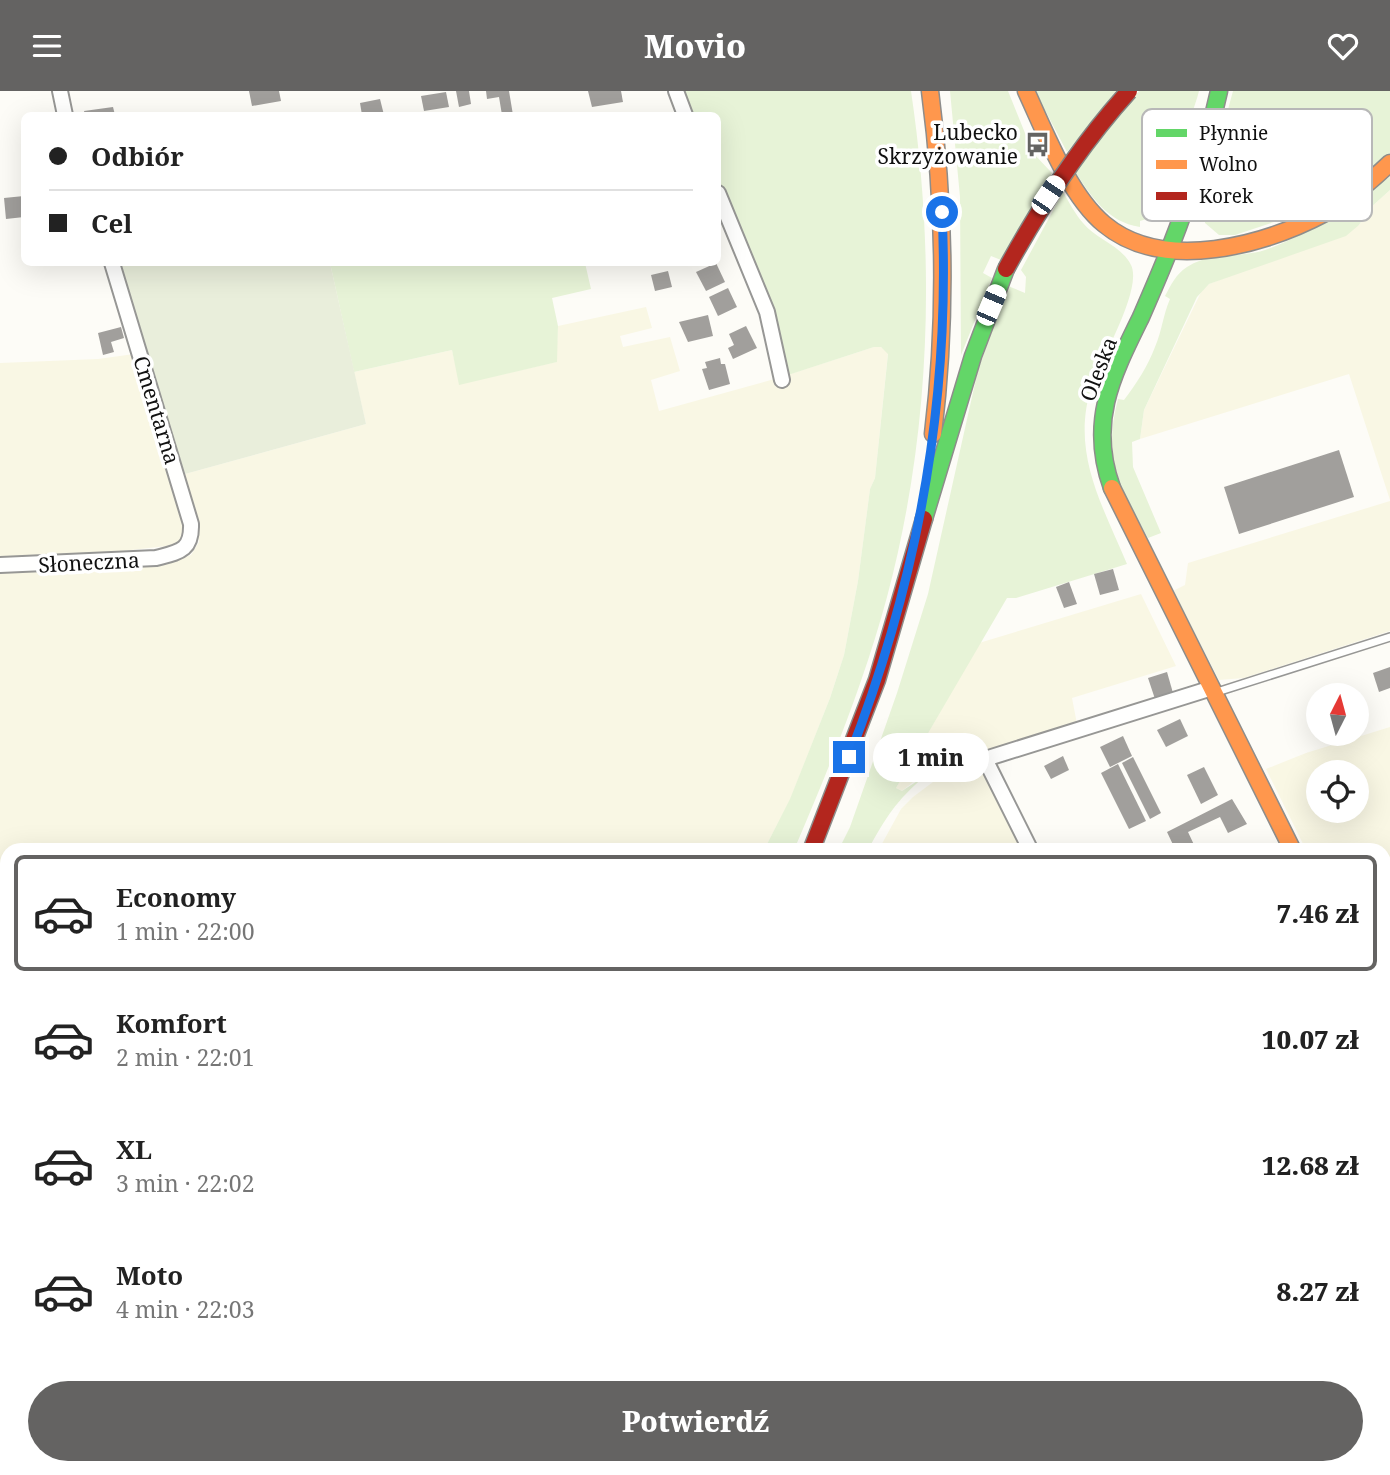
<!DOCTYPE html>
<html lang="pl">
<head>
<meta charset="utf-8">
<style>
	:root { --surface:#fff; --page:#f2f2f2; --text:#222; --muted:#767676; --line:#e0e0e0; --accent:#646362 }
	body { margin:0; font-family:"Noto Serif",serif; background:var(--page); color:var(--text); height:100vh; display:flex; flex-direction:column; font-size:26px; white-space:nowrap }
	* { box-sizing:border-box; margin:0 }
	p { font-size:23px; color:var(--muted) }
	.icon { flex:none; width:38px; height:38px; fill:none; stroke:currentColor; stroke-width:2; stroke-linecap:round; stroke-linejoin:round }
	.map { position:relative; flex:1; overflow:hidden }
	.details { position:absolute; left:0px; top:752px; width:1391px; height:632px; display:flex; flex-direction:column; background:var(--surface); border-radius:21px 21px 0 0; box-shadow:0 7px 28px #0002 }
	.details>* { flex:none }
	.banner { position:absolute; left:21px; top:21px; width:700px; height:154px; border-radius:10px; box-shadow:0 7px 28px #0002; display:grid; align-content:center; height:154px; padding:0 28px; background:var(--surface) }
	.needle { width:46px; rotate:6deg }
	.buttons { position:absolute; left:1306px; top:592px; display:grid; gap:14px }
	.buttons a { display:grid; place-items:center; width:63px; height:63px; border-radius:50%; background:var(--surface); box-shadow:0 7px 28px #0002; font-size:35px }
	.end { position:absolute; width:32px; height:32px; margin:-16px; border:9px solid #1a73e8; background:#fff; box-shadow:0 0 0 4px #fff }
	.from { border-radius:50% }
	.bubble { position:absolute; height:49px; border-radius:24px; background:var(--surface); box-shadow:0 7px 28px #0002; font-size:23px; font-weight:800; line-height:49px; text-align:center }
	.car { position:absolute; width:21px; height:42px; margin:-21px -10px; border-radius:9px; box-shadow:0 0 5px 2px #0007; background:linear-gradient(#fff 24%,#345 0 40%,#fff 0 76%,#345 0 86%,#fff 0) }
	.banner b { display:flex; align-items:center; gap:24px; height:66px; font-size:26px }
	.banner b+b { border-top:2px solid var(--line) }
	.banner i { width:18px; height:18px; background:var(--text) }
	ul { padding:12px 0 0; list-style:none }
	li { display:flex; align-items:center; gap:21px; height:116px; margin:0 14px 10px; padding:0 14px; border:4px solid transparent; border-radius:10px }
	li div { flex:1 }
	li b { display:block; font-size:26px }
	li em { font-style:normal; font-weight:800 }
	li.on { border-color:var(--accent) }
	li>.icon { width:63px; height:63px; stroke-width:1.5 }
	.action { display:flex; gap:14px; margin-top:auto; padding:14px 28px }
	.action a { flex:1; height:80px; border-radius:42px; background:var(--accent); color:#fff; font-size:28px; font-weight:800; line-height:80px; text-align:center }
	header { display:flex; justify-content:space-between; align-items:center; height:91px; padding:0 28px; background:var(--accent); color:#fff; font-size:32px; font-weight:800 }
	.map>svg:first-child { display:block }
	.farmland { fill:#f9f7e4; fill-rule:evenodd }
	.green { fill:#e7f3d7 }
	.cemetery { fill:#e9eedb }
	.building { fill:#a19f9c }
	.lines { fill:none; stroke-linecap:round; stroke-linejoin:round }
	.lane-casing { stroke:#979795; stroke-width:10 }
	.street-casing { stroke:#979795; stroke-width:18 }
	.fast-casing { stroke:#8e8d8b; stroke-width:19 }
	.slow-casing { stroke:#8e8d8b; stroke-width:19 }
	.jam-casing { stroke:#8e8d8b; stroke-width:19 }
	.lane { stroke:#fffffe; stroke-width:7 }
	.street { stroke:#fffffe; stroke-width:14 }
	.fast { stroke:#63d668; stroke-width:16 }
	.slow { stroke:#ff974d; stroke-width:16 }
	.jam { stroke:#b3261e; stroke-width:16 }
	.jam-bridge-casing { stroke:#858482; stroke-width:19; stroke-linecap:butt }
	.jam-bridge { stroke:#b3261e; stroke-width:16 }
	.route { stroke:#1a73e8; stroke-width:9 }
	.labels { text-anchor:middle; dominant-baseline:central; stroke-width:7; stroke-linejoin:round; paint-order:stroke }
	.poi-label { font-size:21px; fill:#111; stroke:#fff; text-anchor:end }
	.street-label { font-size:21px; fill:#111; stroke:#fff }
	.key { fill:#fff; stroke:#b8b8b8; stroke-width:2 }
	.key-label { font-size:19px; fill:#111 }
</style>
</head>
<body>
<header><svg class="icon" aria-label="menu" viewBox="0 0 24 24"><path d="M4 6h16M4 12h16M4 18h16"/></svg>Movio<svg class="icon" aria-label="heart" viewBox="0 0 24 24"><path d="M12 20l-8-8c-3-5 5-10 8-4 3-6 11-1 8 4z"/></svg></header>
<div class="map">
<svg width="1390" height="1384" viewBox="0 0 1390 1384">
	<rect width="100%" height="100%" fill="#fdfcf7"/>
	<!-- farmland -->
	<g class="farmland">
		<path d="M1390 99V409L1349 283 1140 348 1144 319 1202 199 1209 193 1359 134 1369 118Z"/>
		<path d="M646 216 652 237 620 245 623 256 670 246 680 280 651 289 659 320 778 287 874 256H881L888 262 875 387 870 398 858 490 844 564 830 607 790 709 764 759 7 760V1377H457L455 1384H0V479L158 471 185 466 191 464 199 451 185 383 366 333 354 281 452 259 460 293 556 271 558 235Z"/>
		<path d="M134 263 186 438 183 447 178 452 167 455 95 463 0 466V272L98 268Z"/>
		<path d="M1390 410V540L1244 587 1219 589 1173 500 1185 494 1188 472Z"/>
		<path d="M1141 503 1176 575 1072 607 1077 633 918 687 902 700 896 697 979 552Z"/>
		<path d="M1390 636V800L1384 802V760L1306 759 1266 678 1306 662ZM1318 681H1356V719H1318Z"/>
		<path d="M966 678H982L1025 760H878L901 718 913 706 933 691Z"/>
		<path d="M600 1377H1336L1340 1384H597Z"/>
	</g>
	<!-- green -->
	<g class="green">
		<path d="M681 0H911C936 168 931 341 887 506 864 592 829 677 794 759H764L790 708 830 607 844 564 858 490 870 398 875 387 888 263 881 256H874L785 285 773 220 718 91V24H690Z"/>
		<path d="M950 0H1008L1033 62 1052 82 1001 169 991 165 983 182 992 187 961 264 960 106Z"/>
		<path d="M1035 0H1116L1067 61Z"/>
		<path d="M1139 0H1199C1195 16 1188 31 1184 48 1176 79 1179 121 1140 130V136C1107 131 1091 105 1074 79Z"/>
		<path d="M1233 0H1390V62L1354 93 1292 125 1235 144H1219L1205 132 1203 110Z"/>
		<path d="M1390 86V99L1369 118 1359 134 1346 145 1209 193 1197 206 1144 319 1140 348 1132 351 1133 376 1161 442 1148 447C1120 395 1102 370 1118 308L1124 309C1136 293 1148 275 1155 256 1162 240 1163 224 1170 208L1165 205C1171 194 1176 183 1187 176 1210 161 1240 167 1265 159 1311 143 1350 112 1390 86Z"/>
		<path d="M1063 101C1069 111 1075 123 1083 132 1096 148 1122 155 1131 174 1143 198 1101 268 1092 294 1070 361 1102 413 1127 473L1016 507H1007L896 697 902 700 925 685C896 710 886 726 868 759L838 760 850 736 897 602 928 503 978 279 1008 195 1025 202 1026 186 1021 179Z"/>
		<path d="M330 172H585L591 198 552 207 558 235 557 271 459 294 452 259 354 281Z"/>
		<path d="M457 1377H530L528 1384H455Z"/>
	</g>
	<!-- cemetery -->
	<path class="cemetery" d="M118 172H330L366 333 185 383Z"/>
	<!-- building -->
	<g class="building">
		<path d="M249 0H279L281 10 252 15Z"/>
		<path d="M456 0H469L471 13 459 16Z"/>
		<path d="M486 0H509L513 24H502L499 6 487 8Z"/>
		<path d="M588 0H621L623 11 592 16Z"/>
		<path d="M446 1 449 16 424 20 421 5Z"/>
		<path d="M380 8 384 24H362L360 12Z"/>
		<path d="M113 16 115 24H85L84 20Z"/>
		<path d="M24 105V126L6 128 4 107Z"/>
		<path d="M716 172 725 191 706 200 696 181Z"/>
		<path d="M668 180 672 196 655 200 651 184Z"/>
		<path d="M728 197 737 216 718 225 709 206Z"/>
		<path d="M708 224 713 245 688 251 679 231Z"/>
		<path d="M746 235 757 257 733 268 728 257 734 254 729 243Z"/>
		<path d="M121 236 124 247 111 251 114 261 103 264 98 242Z"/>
		<path d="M720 267 721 273H725L730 293 709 299 702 278 707 277 705 271Z"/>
		<path d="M1339 359 1354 406 1239 443 1224 396Z"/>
		<path d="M1113 478 1119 499 1100 504 1094 483Z"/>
		<path d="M1069 491 1077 513 1064 517 1056 496Z"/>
		<path d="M1390 576V597L1379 601 1373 582Z"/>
		<path d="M1167 581 1173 602 1155 608 1148 587Z"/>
		<path d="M1180 628 1188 645 1166 656 1157 639Z"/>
		<path d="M1123 645 1132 665 1110 676 1100 656Z"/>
		<path d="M1063 665 1069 679 1051 688 1044 675Z"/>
		<path d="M1133 666 1161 722 1150 728 1122 672Z"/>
		<path d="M1118 673 1146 730 1129 738 1101 682Z"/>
		<path d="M1204 676 1218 704 1201 713 1187 684Z"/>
		<path d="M1232 708 1247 733 1228 742 1220 726 1188 741 1196 758 1176 760 1167 741Z"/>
		<path d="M1390 1127V1158L1384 1147V1130Z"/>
	</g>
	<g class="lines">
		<defs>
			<g id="lane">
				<path d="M1217 601 1390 546"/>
				<path d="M1384 809 1390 808"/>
			</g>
			<g id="street">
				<path d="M60 0 65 24"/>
				<path d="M676 0 685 24"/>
				<path d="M718 102 767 221 782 289"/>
				<path d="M0 474 156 467C179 461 192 460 191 433L112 172"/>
				<path d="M1031 760 985 668 1212 597"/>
				<path d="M1384 1109 1390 1106"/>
				<path d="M1346 1377 1349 1384"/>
			</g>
			<g id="fast">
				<path d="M1112 397C1088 331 1112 285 1141 226 1151 203 1161 180 1170 157 1190 106 1207 54 1219 0"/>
				<path d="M924 428 973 265 1006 178"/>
				<path d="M1384 942 1390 953"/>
			</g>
			<g id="slow">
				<path d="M930 0C945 115 947 228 933 343"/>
				<path d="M1026 0C1045 41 1069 104 1104 133 1164 183 1265 154 1327 121 1350 108 1371 90 1390 72"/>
				<path d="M1112 397 1293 760"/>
				<path d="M543 1384 546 1377"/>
			</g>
			<path id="jam" d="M811 760 877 589 924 428"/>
		</defs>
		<!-- lane casing -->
		<use href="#lane" class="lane-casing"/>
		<!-- street casing -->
		<use href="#street" class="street-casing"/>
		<!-- fast casing -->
		<use href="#fast" class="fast-casing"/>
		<!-- slow casing -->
		<use href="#slow" class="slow-casing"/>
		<!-- jam casing -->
		<use href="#jam" class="jam-casing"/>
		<!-- lane -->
		<use href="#lane" class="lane"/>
		<!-- street -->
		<use href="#street" class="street"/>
		<!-- fast -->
		<use href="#fast" class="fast"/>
		<!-- slow -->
		<use href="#slow" class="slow"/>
		<!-- jam -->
		<use href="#jam" class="jam"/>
		<defs>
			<path id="jam-bridge" d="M1006 178C1041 114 1080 54 1129 0"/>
		</defs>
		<!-- jam-bridge casing -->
		<use href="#jam-bridge" class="jam-bridge-casing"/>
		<!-- jam-bridge -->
		<use href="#jam-bridge" class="jam-bridge"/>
	</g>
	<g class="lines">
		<!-- route -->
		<path class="route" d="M849 666C917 492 951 308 942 121"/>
	</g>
	<!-- icons -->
	<defs>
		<symbol id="bus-bare" viewBox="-9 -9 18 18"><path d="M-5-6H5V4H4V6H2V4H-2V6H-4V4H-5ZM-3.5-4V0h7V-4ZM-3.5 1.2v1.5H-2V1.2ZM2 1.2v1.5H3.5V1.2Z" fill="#646362" stroke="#fff" stroke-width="2.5" paint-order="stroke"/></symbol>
	</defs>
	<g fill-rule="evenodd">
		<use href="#bus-bare" x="1020" y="36" width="35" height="35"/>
	</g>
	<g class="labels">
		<!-- poi labels -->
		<g class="poi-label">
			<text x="1018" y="41">Lubecko<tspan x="1018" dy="24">Skrzyżowanie</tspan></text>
		</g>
		<!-- street labels -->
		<g class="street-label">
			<text transform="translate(1098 278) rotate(-69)">Oleska</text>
			<text transform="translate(157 319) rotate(73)">Cmentarna</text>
			<text transform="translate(89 471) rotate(-3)">Słoneczna</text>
		</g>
	</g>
	<!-- legend -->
	<rect x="1142" y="18" width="230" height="112" rx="10" class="key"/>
	<rect x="1156" y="38" width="31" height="8" fill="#63d668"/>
	<rect x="1156" y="69" width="31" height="9" fill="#ff974d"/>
	<rect x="1156" y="101" width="31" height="8" fill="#b3261e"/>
	<g class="key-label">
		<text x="1199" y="49">Płynnie</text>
		<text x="1199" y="80">Wolno</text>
		<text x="1199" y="112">Korek</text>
	</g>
</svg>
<div class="buttons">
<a><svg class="needle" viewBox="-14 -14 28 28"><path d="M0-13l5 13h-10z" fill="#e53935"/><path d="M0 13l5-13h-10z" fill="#767676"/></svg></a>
<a><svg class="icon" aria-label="locate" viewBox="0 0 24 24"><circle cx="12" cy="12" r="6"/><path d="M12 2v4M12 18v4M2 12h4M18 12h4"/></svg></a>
</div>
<i class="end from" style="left:942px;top:121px"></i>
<i class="end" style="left:849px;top:666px"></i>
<div class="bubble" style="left:873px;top:642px;width:116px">1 min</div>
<i class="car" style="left:1048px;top:104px;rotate:34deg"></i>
<i class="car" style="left:991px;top:214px;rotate:23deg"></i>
<div class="banner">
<b><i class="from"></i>Odbiór</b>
<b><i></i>Cel</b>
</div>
<section class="details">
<ul>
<li class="on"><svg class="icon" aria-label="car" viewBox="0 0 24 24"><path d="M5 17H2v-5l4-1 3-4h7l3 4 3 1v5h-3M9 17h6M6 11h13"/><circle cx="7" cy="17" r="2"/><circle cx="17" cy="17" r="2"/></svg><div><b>Economy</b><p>1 min · 22:00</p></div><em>7.46 zł</em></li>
<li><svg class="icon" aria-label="car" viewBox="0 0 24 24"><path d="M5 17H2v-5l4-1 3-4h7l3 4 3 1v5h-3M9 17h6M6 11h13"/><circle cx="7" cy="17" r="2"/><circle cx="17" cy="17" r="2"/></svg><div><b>Komfort</b><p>2 min · 22:01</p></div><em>10.07 zł</em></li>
<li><svg class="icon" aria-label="car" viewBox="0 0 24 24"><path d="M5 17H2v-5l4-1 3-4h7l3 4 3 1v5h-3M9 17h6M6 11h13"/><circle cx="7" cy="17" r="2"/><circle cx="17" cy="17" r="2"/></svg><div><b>XL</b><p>3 min · 22:02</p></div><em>12.68 zł</em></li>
<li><svg class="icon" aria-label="car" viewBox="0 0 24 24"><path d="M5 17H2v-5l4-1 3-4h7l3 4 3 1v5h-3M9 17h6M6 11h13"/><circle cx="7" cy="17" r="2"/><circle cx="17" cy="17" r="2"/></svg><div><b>Moto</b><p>4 min · 22:03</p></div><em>8.27 zł</em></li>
</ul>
<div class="action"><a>Potwierdź</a></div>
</section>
</div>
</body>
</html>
